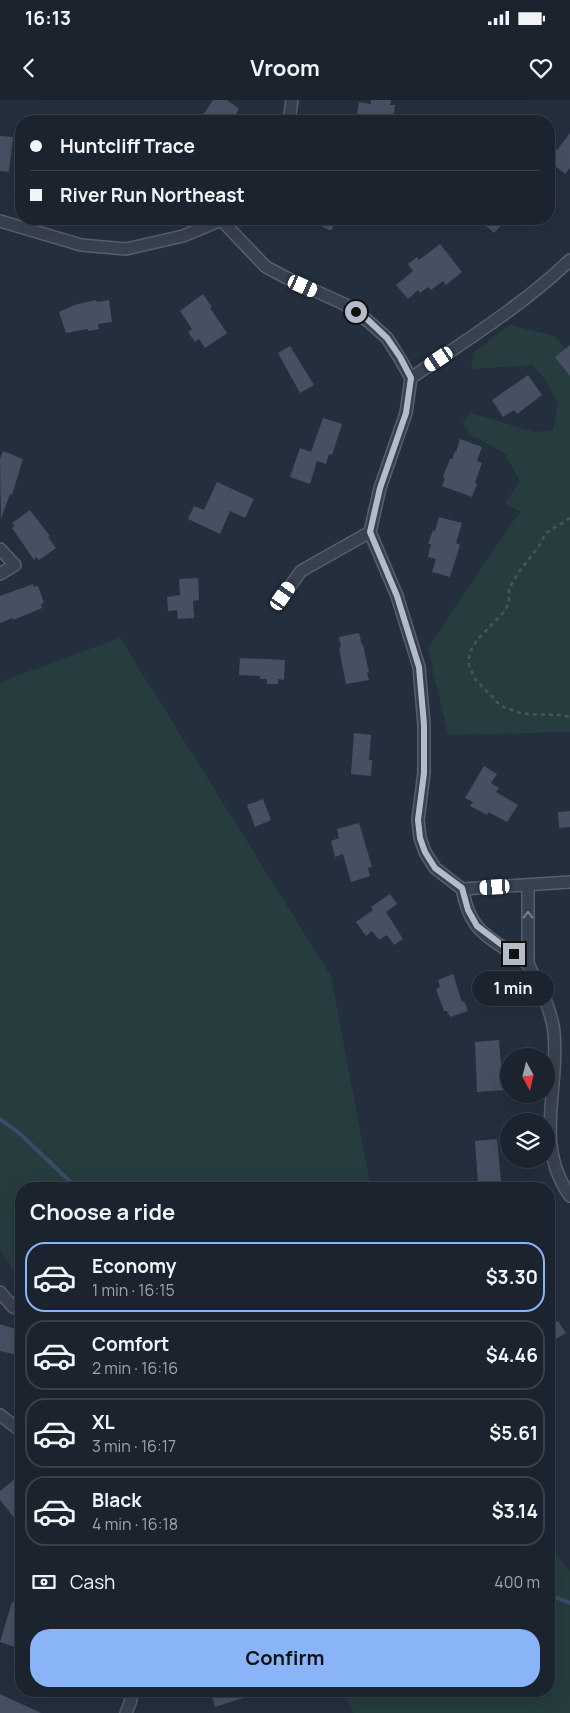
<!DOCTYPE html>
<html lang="en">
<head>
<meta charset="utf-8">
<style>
	:root { --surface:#1b232e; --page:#282f3a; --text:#f1f3f6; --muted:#a0a4aa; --line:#39404a; --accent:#8ab4f8 }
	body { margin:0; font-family:Manrope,sans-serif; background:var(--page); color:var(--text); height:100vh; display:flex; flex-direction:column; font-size:19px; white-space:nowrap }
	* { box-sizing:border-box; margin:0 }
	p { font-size:16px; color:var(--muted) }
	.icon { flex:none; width:28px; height:28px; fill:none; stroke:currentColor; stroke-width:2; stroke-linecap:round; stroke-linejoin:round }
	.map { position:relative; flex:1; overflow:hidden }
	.panel { position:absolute; left:15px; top:1082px; width:540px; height:515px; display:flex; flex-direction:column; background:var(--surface); border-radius:20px; box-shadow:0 5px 20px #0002,0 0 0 1px var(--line) }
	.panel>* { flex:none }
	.hud { position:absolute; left:15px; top:15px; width:540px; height:110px; border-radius:20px; box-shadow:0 5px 20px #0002,0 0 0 1px var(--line); display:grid; align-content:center; height:110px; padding:0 15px; background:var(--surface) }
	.needle { width:32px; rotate:173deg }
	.fabs { position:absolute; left:500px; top:948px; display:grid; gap:10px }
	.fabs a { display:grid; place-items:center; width:55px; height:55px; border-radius:50%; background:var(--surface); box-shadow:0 5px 20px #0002,0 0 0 1px var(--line); font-size:25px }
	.end { position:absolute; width:22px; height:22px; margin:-11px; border:6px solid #b4bcc9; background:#111; box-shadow:0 0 0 2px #111 }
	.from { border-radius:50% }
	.bubble { position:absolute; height:35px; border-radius:18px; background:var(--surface); box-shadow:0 5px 20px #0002,0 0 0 1px var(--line); font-size:16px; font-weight:700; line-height:35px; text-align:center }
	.car { position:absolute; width:15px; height:30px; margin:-15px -8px; border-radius:6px; box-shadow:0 0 4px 1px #0007; background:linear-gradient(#fff 24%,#345 0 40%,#fff 0 76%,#345 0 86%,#fff 0) }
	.hud b { display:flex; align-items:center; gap:18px; height:48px; font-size:19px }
	.hud b+b { border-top:1px solid var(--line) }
	.hud i { width:12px; height:12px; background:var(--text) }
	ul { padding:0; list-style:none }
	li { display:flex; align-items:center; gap:15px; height:70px; margin:0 10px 8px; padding:0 5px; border:2px solid var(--line); border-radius:20px }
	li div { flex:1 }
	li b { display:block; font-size:19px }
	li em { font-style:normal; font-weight:700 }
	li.on { border-color:var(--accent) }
	li>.icon { width:45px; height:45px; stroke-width:1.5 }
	h2 { padding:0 15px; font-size:22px; line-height:60px }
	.pay { display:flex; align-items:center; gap:12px; height:55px; padding:0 15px; font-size:19px }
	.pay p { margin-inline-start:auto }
	.action { display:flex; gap:10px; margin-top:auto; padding:10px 15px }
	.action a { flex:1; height:58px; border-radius:20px; background:var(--accent); color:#111; font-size:20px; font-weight:700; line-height:58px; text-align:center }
	.status { display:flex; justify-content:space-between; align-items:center; height:35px; padding:0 25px; background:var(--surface); direction:ltr }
	.status svg { height:14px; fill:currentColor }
	header { display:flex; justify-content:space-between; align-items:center; height:65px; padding:0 15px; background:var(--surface); font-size:22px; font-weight:700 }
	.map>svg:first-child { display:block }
	.green { fill:#263c3f }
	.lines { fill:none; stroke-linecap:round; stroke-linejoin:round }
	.stream { stroke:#394c67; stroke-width:4 }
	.building { fill:#455162 }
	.minor-casing { stroke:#565f6c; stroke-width:14 }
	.path { stroke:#44595c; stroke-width:2.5; stroke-dasharray:4 4; stroke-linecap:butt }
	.minor { stroke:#38414e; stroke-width:11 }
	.oneway { stroke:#7c8592 }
	.route { stroke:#b4bcc9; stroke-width:6 }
</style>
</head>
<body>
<div class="status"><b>16:13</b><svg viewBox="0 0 49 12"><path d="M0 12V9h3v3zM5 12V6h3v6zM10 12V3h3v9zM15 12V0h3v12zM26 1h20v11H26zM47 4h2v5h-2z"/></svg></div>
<header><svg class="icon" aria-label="back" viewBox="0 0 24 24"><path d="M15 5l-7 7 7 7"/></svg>Vroom<svg class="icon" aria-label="heart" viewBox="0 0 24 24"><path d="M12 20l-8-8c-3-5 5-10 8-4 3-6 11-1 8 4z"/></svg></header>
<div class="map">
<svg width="570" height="1613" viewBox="0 0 570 1613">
	<rect width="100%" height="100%" fill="#242f3e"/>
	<!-- green -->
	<g class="green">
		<path d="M510 225 554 236 570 254V632L448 635 428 548 511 424 521 412 505 403 520 381 505 354 472 335 462 323 471 313 534 332 553 330 558 303 544 278 532 265 471 269 473 253Z"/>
		<path d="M120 538 331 876 371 1089H21V1176L15 1175 0 1149V582Z"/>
		<path d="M549 1446 570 1471V1613H353L343 1591H549Z"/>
	</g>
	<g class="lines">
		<!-- stream -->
		<g class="stream">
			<path d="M0 1019 18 1032 78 1089"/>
			<path d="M549 1495 570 1503"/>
		</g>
	</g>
	<!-- building -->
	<g class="building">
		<path d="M213 0H227L239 9 234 17 230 14 225 21H199Z"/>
		<path d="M371 0H391L390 5H395L393 21 356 20 359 2 371 4Z"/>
		<path d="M570 33V68L565 74 549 61V44L557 50Z"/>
		<path d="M0 36 13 37 9 72 0 71Z"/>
		<path d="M307 119H337L331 131Z"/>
		<path d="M478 119H507L494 133Z"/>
		<path d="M440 144 462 172 446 185 443 181 431 190 428 187 420 193 418 190 408 199 396 185 413 171 408 164 417 157 419 160Z"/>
		<path d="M203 194 212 207 210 208 227 233 205 248 199 239 195 242 188 232 192 229 180 211Z"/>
		<path d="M96 200 97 202 109 200 112 222 98 224 99 229 88 231V229L66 233 59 212 74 205Z"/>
		<path d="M570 245V276L555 257Z"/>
		<path d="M290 246 314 285 300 293 278 253Z"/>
		<path d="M528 275 542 295 517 314 514 310 503 317 492 300Z"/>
		<path d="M323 318 342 324 332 355 329 354 326 364 317 361 310 384 290 377 300 348 311 352Z"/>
		<path d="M460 339 482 347 477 361 482 363 475 382 477 384 472 397 442 386 445 379 443 377 450 359H452L455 351 456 352Z"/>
		<path d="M3 351 23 359 12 395 10 394 1 419 0 359Z"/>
		<path d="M217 382 254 399 245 418 230 411 220 434 188 419 194 406 204 410Z"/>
		<path d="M30 410 50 436 48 437 56 448 39 460 36 457 34 460 12 428 15 426 12 423Z"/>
		<path d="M439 417 462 423 456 443 460 445 450 477 432 472 436 459 428 457 431 444H428L433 430 435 431Z"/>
		<path d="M198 478 199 500 193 501 194 518 178 519 177 510 168 511 167 497 180 495 179 479Z"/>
		<path d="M33 484 34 487 38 486 44 503 41 504 42 508 13 520V518L0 523V496Z"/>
		<path d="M359 533 362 545H363L369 572 367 573 369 580 346 584 339 548 341 547 339 537Z"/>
		<path d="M240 558 285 560 284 580 278 579V584H267V579H260V576L239 575Z"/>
		<path d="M354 633 371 635 369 660H372L371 676 351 674Z"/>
		<path d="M484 666 497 674 491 683 499 688 496 692 518 705 507 722 488 712 487 715 470 706 473 702 465 698Z"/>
		<path d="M263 699 271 720 255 727 247 705Z"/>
		<path d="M570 711V727L559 728 558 712Z"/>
		<path d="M359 723 372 767 368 768 370 776 351 782 343 754 335 757 331 741 339 738 337 729Z"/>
		<path d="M390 794 397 804 386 812 403 839 394 845 387 835 379 840 372 831 366 836 356 822 373 810 371 807Z"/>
		<path d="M453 874 462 902 464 901 468 911 450 917 447 911H444L436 889 440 887 438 880Z"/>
		<path d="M499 940 503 990 477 992 475 942Z"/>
		<path d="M497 1039 501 1081 478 1083 475 1041Z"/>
		<path d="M549 1213 555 1223 558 1221 566 1233 549 1243Z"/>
		<path d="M0 1224 21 1231V1256L0 1251Z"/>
		<path d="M21 1374V1426L0 1400V1391Z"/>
		<path d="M12 1502 21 1504V1549L0 1542Z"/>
		<path d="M210 1591H259V1593L215 1607Z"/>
		<path d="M0 1594 41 1613H0Z"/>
	</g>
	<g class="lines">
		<defs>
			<g id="minor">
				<path d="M289 21 292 0"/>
				<path d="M0 121 81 145 126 149 183 136 224 119"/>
				<path d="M222 121 266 167 287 178 344 204 368 221 387 238 399 257 411 278 406 313 380 388 370 432 397 496 419 567 424 625V673L418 720 420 738 425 752 435 768 462 789 570 782"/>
				<path d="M411 278C466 240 522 206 570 160"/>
				<path d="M0 449 15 465 0 474"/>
				<path d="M283 496 301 471 370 432"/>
				<path d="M462 789C465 801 468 815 477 826 488 840 513 853 528 864V785"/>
				<path d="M528 864C539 886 551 908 554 932 560 989 533 1044 570 1096"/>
				<path d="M0 1192 13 1207 21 1210"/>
				<path d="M0 1315 21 1331"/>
				<path d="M126 1613 130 1603 133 1591"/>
			</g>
		</defs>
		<!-- minor casing -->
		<use href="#minor" class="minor-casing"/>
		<!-- path -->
		<path class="path" d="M570 418 546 433 539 446 518 473 509 489V503L504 512 477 540 469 553V565L475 579 501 606 517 612 528 614 561 615 570 617"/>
		<!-- minor -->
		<use href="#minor" class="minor"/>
	</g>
	<!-- one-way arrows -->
	<defs><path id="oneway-chevron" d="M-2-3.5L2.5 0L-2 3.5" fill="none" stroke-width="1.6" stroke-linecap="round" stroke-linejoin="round" transform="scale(1.25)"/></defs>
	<use class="oneway" href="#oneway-chevron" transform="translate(528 815) rotate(-90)"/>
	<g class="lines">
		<!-- route -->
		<path class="route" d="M356 212 368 220 387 238 400 257 411 278 406 313 380 388 370 432 397 496 419 567 424 625V673L418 720 420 738 425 752 435 768 462 788 468 810 477 826 514 854"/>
	</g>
</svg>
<div class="fabs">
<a><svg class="needle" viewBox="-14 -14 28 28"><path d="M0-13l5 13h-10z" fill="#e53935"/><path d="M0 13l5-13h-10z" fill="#a0a4aa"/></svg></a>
<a><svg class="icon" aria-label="layers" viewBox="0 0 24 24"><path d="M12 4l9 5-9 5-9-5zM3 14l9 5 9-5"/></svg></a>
</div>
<i class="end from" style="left:356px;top:212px"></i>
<i class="end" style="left:514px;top:854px"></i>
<div class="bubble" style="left:472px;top:871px;width:82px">1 min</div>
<i class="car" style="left:303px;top:186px;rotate:114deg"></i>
<i class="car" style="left:439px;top:259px;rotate:236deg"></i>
<i class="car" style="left:283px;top:496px;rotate:35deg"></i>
<i class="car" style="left:495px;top:787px;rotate:267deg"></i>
<div class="hud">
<b><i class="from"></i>Huntcliff Trace</b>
<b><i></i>River Run Northeast</b>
</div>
<section class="panel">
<h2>Choose a ride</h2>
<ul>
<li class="on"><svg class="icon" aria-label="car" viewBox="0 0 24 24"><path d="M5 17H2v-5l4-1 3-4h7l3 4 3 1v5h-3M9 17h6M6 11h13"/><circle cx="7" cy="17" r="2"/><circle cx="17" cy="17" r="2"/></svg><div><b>Economy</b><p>1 min · 16:15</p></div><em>$3.30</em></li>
<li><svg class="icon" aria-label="car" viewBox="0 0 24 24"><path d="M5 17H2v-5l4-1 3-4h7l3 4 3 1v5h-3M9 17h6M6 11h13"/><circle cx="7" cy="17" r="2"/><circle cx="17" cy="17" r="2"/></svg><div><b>Comfort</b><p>2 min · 16:16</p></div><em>$4.46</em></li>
<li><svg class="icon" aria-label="car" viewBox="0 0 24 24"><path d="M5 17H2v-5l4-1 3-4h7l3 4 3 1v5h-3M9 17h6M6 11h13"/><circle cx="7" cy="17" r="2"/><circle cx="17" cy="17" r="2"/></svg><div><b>XL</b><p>3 min · 16:17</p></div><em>$5.61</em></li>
<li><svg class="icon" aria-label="car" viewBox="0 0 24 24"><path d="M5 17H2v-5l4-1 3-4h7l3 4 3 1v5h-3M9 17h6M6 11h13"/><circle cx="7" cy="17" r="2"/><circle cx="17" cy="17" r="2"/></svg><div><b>Black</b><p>4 min · 16:18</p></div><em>$3.14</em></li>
</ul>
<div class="pay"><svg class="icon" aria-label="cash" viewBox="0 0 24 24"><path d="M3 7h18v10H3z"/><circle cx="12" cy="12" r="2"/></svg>Cash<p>400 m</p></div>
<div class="action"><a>Confirm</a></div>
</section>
</div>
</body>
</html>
